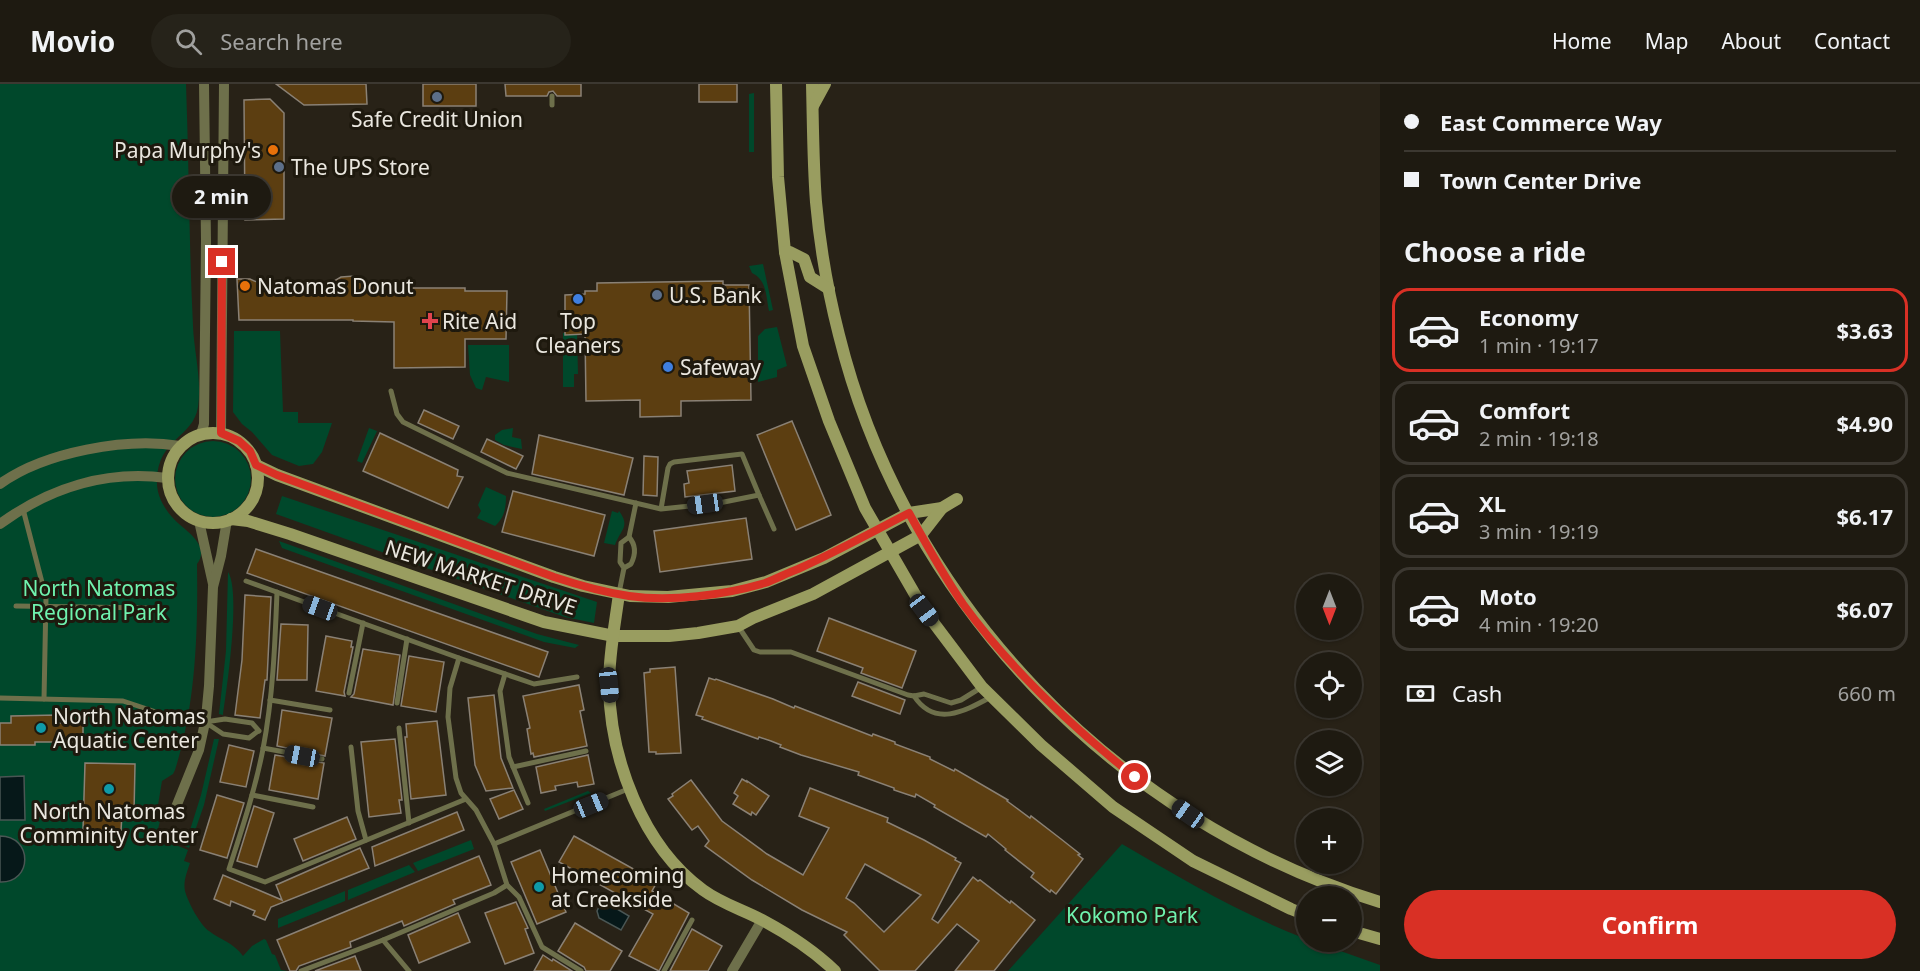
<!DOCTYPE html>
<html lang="en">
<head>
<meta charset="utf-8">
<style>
	:root { --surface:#1e1a11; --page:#26231a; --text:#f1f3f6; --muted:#a1a19f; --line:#3c3831; --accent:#d93025 }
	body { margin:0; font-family:"Noto Sans",sans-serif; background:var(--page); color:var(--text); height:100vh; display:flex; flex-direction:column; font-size:22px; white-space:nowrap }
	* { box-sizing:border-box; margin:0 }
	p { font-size:20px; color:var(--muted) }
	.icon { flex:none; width:33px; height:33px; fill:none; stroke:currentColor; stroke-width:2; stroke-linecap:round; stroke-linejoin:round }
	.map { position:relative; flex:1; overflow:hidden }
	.sheet { display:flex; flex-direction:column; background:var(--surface); width:540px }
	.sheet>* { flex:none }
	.guide { display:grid; align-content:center; height:132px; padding:0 24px; background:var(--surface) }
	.needle { width:39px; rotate:180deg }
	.tools { position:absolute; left:1296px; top:490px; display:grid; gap:12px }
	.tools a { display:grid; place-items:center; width:66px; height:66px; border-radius:50%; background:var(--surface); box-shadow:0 2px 4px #0004,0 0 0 2px var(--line); font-size:30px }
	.end { position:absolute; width:27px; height:27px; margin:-14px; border:8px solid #d93025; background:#fff; box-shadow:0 0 0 3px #fff }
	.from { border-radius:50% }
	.bubble { position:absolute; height:42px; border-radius:21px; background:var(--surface); box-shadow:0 2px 4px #0004,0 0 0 2px var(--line); font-size:20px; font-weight:700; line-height:42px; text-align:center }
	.car { position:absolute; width:18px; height:36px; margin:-18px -9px; border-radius:8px; box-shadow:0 0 4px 2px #0007; background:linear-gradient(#222 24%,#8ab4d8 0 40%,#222 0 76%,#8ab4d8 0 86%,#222 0) }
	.guide b { display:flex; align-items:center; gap:21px; height:57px; font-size:22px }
	.guide b+b { border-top:2px solid var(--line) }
	.guide i { width:15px; height:15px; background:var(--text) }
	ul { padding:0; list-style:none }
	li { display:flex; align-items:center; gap:18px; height:84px; margin:0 12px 9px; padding:0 12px; border:3px solid var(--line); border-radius:18px }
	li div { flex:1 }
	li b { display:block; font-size:22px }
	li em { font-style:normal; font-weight:700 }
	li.active { border-color:var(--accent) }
	li>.icon { width:54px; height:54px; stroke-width:1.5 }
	h2 { padding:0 24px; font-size:27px; line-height:72px }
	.pay { display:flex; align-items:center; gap:15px; height:66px; padding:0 24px; font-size:22px }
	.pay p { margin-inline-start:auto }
	.cta { display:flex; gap:12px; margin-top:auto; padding:12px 24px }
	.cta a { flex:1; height:69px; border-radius:36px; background:var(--accent); color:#fff; font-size:24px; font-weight:700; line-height:69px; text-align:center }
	header { display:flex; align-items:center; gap:36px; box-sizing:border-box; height:84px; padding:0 30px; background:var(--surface); border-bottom:2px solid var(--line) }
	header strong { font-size:28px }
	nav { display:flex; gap:33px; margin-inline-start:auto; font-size:21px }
	.search { width:420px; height:54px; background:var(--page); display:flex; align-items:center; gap:15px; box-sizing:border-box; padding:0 21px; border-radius:33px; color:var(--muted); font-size:22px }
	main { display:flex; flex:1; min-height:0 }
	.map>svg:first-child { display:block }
	.green { fill:#00482b }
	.water { fill:#061819; stroke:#4a5654; stroke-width:1.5 }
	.building { fill:#5c3e11; stroke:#8a8175; stroke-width:1.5; fill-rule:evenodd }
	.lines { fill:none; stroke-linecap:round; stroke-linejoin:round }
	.lane { stroke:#6e704b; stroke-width:5 }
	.street { stroke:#6e704b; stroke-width:10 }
	.secondary { stroke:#999d60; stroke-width:12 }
	.route { stroke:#d93025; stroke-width:8 }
	.service-dot { fill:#5c6f8a; stroke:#1e190e; stroke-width:2 }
	.food-dot { fill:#e8710a; stroke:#1e190e; stroke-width:2 }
	.shop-dot { fill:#3f7fe0; stroke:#1e190e; stroke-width:2 }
	.health-dot { fill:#e0444e; stroke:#1e190e; stroke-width:2 }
	.culture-dot { fill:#0f9aa8; stroke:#1e190e; stroke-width:2 }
	.labels { text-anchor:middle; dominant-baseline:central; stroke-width:6; stroke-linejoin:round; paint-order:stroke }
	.poi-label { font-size:21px; fill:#eae7df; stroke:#1e190e; text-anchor:start }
	.street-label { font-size:21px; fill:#eae7df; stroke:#1e190e }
	.park-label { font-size:21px; fill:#6ff2ae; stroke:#1e190e }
</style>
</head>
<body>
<header>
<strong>Movio</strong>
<div class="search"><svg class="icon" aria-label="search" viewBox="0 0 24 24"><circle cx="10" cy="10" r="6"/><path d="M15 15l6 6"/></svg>Search here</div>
<nav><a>Home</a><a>Map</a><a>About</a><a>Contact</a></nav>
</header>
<main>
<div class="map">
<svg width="1380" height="887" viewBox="0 0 1380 887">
	<rect width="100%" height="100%" fill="#282217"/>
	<!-- green -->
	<g class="green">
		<path d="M0 0H186C189 80 189 161 193 242 194 268 202 296 198 323 193 354 158 354 157 396 156 409 163 423 172 433 182 445 212 460 197 480 198 548 196 620 175 686L173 690 162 697 156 733 160 737 156 753 188 766 184 777 190 779C187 788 183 798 185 807 188 818 200 841 209 847 221 856 234 859 243 872L252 862 264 855 266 856 272 870 275 871 281 886 288 887H0Z"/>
		<path d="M754 9V68H749V10Z"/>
		<path d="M763 180 773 226 769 227C766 213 767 196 752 189L749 182Z"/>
		<path d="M777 243 787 282 777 286V293L758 298V252L765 245Z"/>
		<path d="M234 247H280L283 328H298V339H332L322 368 313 380 299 382 272 371 252 348 242 340 233 328Z"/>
		<path d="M563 249H577L578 290H574V303H563Z"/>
		<path d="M468 261H509V298L486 293 482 306 476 304 470 291Z"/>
		<path d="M369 344 377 347 362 379 357 377Z"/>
		<path d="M513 344 512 353 521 355 522 365 504 361 495 356V351L502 346Z"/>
		<circle cx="213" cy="395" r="38"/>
		<path d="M486 403 506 412C506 425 504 434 495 442L477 434 481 427 478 421Z"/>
		<path d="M282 412 597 518 594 539 565 533 471 500 276 430Z"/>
		<path d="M612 427 618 429 619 427C631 443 620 446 615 461L604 459Z"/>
		<path d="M279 457 537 550 579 561 575 564 544 558 282 464Z"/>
		<path d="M228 488C241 508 227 604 223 631L219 630 226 567Z"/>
		<path d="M214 655H219L204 721 189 764 185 762 201 711Z"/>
		<path d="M588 707 591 709 545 727 544 725Z"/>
		<path d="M471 756 474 765 418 787 413 779Z"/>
		<path d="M1122 760C1182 795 1241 830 1306 855V858H1315L1380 881V887H1008Z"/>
		<path d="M409 781 415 788 348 816V806Z"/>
		<path d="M345 807V817L278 844V835Z"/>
	</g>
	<!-- water -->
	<g class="water">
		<path d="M24 692 25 736H0V693Z"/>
		<path d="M0 752C33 752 33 799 0 798Z"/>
		<path d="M602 816 629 832 621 846 599 834 597 827Z"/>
	</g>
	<!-- building -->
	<g class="building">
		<path d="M276 0H366L367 20 304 21Z"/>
		<rect x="423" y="0" width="53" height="22"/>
		<path d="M505 0H581V12H557L553 7 549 8 547 12H506Z"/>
		<rect x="699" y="0" width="38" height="18"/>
		<path d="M270 15 284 29V135L245 136 244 16Z"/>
		<path d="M354 192 353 198H394V204H465V207H507L506 255H465V283L394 284V238L353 237V236H239L237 195H250L270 204 291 208 324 203 341 193Z"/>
		<path d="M723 197V201H749L751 316 681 317V332L640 333V316L586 317 585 250 565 251V211L585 210V207H597V199Z"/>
		<path d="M424 326 459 342 453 355 418 339Z"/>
		<path d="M792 337 831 431 796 446 757 351Z"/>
		<path d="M380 349 458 386 457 392 463 393 448 424 363 387Z"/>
		<path d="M539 351 633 374 624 411 532 390Z"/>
		<path d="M487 355 523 372 516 385 481 368Z"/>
		<path d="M644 372 658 373 657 412 643 411Z"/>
		<path d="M732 381 735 407 685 413 684 400 689 399 687 387Z"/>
		<path d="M513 407 605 431 594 472 502 448Z"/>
		<path d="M746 434 752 475 660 488 654 447Z"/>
		<path d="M256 465 548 568 539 593 247 489Z"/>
		<path d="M245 511 271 513 267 596H265L260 634 235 631 242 576Z"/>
		<path d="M829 534 916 567 902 604 861 589 863 584 817 567Z"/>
		<path d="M281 540 308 541 307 596H277Z"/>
		<path d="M326 552 352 557 351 563H353L344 608 345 612 316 607Z"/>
		<path d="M363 565 400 571 393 621 351 613 354 610Z"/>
		<path d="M409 572 444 578 436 628 401 622Z"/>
		<path d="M675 583 681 669 656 670V668H649L644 589 650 588V585Z"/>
		<path d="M709 594 715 596 716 595 773 615 794 624 795 622 872 652 873 650 895 658V660L930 673V675L954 687 955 685 1008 716 1007 717 1030 734 1031 732 1061 755 1080 770 1078 771 1083 775 1056 810 1051 806 1050 808 1031 793 1034 789 1005 766 1006 765 988 750 986 753 934 723 935 721 916 710 915 713 894 706V704L858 691 859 688 801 671 780 663 781 661 771 657 759 653 758 655 702 635 703 633 696 631Z"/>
		<path d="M858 598 905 616 900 630 852 612Z"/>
		<path d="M579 601 584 626 580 627 587 662 534 673 533 669 531 670 527 645 530 644 523 612Z"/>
		<path d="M494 611 501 674 513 704 486 707 475 681 468 614Z"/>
		<path d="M282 626 332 634 325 672 277 662Z"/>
		<path d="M57 631V639H83V658H35V661H0V639H11V632Z"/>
		<path d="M437 637 446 711 411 715 405 653H407L406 640Z"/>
		<path d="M395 655 402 716H399L401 729 369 733 361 658Z"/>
		<path d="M229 661 254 667 246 703 220 698Z"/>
		<path d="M275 671 324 679 318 715 269 706Z"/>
		<path d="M588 671 594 700 578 703 577 698 555 702 556 706 541 709 536 683Z"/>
		<path d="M85 679 135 680 134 730H122L121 747 83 746Z"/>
		<path d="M742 695 747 698V697L769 712 756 731 752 728 751 731 733 720 738 712 734 709Z"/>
		<path d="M691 696 722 737 767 770 803 791 829 744 799 732 810 704 888 734 887 738 924 756 956 774 955 776 961 779 932 835 938 839 973 793 978 797 980 796 1010 819 1011 817 1035 836 994 887H955L979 857 957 840 915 887H880L844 851 847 848 802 826 752 796 705 762 709 757 698 742 692 746 668 715 673 712 672 710ZM865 780 921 811 884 848 854 819 846 814Z"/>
		<path d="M514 706 523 725 499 735 490 715Z"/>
		<path d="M217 711 244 719 227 774 200 766Z"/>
		<path d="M254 722 274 729 257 783 237 777Z"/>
		<path d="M457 728 464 746 375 782 372 763Z"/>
		<path d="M347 733 356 755 303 777 294 755Z"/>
		<path d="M574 752 657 798 652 807 689 829 659 887 629 872 653 830 559 778Z"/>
		<path d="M360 764 369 784 271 823 265 836 253 831 255 827 231 817 230 822 214 815 223 791 282 816 276 801Z"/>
		<path d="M540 766 566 828 537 840 511 778Z"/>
		<path d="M479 772 491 801 453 816 455 820 404 842 402 837 350 858 351 863 299 882 296 887H290L277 856Z"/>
		<path d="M516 818 528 844 525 845 534 869 505 880 485 829Z"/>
		<path d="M458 829 470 858 419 879 408 851Z"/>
		<path d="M575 839 622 867 610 887H586L584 883 558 867Z"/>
		<path d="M692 845 722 862 708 887H670Z"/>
		<path d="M543 871 552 877 553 875 572 887H534Z"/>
		<path d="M355 872 361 887H315Z"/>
	</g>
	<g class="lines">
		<!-- lane -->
		<g class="lane">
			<path d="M552 12V21"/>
			<path d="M391 307 397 330 403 338 507 389 661 425 719 419 759 411 742 370 674 378 670 380 668 384 661 425"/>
			<path d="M759 411 774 445"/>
			<path d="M23 425 46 514 44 615"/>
			<path d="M629 453 636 419"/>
			<path d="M246 497 459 574 450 604 448 633 456 694 461 709 476 726 494 760"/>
			<path d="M277 508C275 560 273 613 263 665 255 706 242 745 229 785L265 798 466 715"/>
			<path d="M619 509 624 484 631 480C636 470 636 461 629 453L621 459 620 478 624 484"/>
			<path d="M16 522 150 524"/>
			<path d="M738 542 754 566 760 568H791L908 611 914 612 924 610 951 619 961 616 982 603"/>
			<path d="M459 574 534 600 577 593"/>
			<path d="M505 590 500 607 509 673 528 719"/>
			<path d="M349 609 363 539"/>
			<path d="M914 612C935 644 965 627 991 613"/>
			<path d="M0 614 123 617 162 630 205 638 223 650 249 654 258 647"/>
			<path d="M270 616 330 626"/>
			<path d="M397 619 407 555"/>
			<path d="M205 638 225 635 252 639 259 647"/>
			<path d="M399 644 409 739"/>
			<path d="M351 663 358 727 366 756"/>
			<path d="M263 664 322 675"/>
			<path d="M513 683 586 667"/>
			<path d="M252 711 313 723"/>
			<path d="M301 887 383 856"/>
			<path d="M409 887 383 856 494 809 507 801"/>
			<path d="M581 887 542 863 519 813 507 801 494 760 628 705"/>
			<path d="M664 887 692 836"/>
		</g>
		<!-- street -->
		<g class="street">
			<path d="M221 349 224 0"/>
			<path d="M201 350 204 340 206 157 204 0"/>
			<path d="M0 400C44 368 127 353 180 362"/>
			<path d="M199 437 213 500"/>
			<path d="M0 440C49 404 106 386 167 394"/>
			<path d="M176 723 199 666 206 634 209 602 213 503 221 472 227 436"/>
			<path d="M732 887 762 836"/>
		</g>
		<!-- secondary -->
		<g class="secondary">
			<path d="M776 0 778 93 785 168 803 262 829 337 865 424 924 526 982 603 1041 661 1113 723 1193 777 1291 825 1306 831"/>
			<path d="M812 0C813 39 813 79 816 118 820 163 828 208 839 251 905 518 1117 738 1380 818"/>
			<path d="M813 22 825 0"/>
			<path d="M785 168H790L804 175 810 193 829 205"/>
			<circle cx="213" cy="394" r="45"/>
			<path d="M256 381 277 391 554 493 583 502 630 512 668 513 732 507 766 498 824 474 909 429 942 424 957 415"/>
			<path d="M231 435 248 437 290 450 544 538 614 552H669L698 549 738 542 753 534 813 510 921 451 942 424"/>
			<path d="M619 510C615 540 609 570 609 601 610 674 642 762 703 806 722 820 744 826 764 837 790 851 814 867 835 887"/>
			<path d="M1352 847 1380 855"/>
		</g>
	</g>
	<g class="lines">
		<!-- route -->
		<path class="route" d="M222 178 221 349 239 357 250 367 256 381 277 391 554 493C578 501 603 508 629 512 671 518 724 511 765 499 776 495 787 489 798 485 836 468 872 448 909 429 926 460 943 491 963 520 1011 586 1071 642 1135 693"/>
	</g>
	<!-- markers -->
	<g class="service-dot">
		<circle cx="437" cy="13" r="6"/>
		<circle cx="279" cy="83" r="6"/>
		<circle cx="657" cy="211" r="6"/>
	</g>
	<g class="food-dot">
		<circle cx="273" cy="66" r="6"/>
		<circle cx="245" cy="202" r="6"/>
	</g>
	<g class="shop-dot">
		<circle cx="578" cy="215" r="6"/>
		<circle cx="668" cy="283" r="6"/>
	</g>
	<path class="health-dot" d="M427 228h6v6h6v6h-6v6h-6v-6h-6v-6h6z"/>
	<g class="culture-dot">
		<circle cx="41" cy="644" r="6"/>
		<circle cx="109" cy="705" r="6"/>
		<circle cx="539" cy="803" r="6"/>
	</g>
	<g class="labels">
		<!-- poi labels -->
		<g class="poi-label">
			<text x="437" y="35" text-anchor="middle">Safe Credit Union</text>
			<text x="261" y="66" text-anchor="end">Papa Murphy's</text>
			<text x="291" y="83">The UPS Store</text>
			<text x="257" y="202">Natomas Donut</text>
			<text x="669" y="211">U.S. Bank</text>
			<text x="442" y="237">Rite Aid</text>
			<text x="578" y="237" text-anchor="middle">Top<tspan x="578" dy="24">Cleaners</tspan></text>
			<text x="680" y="283">Safeway</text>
			<text x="53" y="632">North Natomas<tspan x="53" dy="24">Aquatic Center</tspan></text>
			<text x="109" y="727" text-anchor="middle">North Natomas<tspan x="109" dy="24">Comminity Center</tspan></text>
			<text x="551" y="791">Homecoming<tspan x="551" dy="24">at Creekside</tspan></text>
		</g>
		<!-- street labels -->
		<g class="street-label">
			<text transform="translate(481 493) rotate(18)">NEW MARKET DRIVE</text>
		</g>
		<!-- park labels -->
		<g class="park-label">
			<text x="99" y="504">North Natomas<tspan x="99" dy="24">Regional Park</tspan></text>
			<text x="1132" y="831">Kokomo Park</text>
		</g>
	</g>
</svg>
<div class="tools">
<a><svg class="needle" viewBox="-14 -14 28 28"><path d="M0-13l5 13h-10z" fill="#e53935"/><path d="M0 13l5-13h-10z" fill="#a1a19f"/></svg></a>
<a><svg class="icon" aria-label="locate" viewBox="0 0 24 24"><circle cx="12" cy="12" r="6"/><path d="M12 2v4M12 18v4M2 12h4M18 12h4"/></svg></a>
<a><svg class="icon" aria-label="layers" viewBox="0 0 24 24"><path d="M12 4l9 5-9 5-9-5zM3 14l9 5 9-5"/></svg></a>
<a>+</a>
<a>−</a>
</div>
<i class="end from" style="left:1135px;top:693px"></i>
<i class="end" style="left:222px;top:178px"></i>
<div class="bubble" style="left:172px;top:92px;width:99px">2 min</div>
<i class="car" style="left:705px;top:420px;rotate:262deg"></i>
<i class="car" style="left:320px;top:524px;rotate:290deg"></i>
<i class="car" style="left:924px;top:526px;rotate:143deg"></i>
<i class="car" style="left:609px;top:601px;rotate:174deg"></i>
<i class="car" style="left:302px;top:672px;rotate:281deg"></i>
<i class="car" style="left:591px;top:721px;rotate:68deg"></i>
<i class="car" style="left:1188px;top:730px;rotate:305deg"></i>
</div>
<section class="sheet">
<div class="guide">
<b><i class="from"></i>East Commerce Way</b>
<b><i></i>Town Center Drive</b>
</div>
<h2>Choose a ride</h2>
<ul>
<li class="active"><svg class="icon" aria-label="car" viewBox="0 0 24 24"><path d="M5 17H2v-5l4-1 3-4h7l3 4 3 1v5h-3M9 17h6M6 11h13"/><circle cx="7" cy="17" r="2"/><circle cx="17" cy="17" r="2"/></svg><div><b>Economy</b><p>1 min · 19:17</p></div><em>$3.63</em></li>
<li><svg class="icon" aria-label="car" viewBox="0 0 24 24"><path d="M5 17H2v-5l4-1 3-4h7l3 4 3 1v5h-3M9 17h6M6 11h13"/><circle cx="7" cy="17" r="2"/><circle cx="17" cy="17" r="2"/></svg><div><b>Comfort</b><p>2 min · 19:18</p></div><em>$4.90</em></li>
<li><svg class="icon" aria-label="car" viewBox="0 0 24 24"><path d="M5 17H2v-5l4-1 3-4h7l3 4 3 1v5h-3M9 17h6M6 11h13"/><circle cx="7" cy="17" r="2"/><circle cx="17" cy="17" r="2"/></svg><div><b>XL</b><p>3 min · 19:19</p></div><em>$6.17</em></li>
<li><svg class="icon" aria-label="car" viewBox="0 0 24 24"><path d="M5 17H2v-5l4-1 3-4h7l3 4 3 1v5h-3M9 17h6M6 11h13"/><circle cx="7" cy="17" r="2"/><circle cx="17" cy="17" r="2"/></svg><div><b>Moto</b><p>4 min · 19:20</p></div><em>$6.07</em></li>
</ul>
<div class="pay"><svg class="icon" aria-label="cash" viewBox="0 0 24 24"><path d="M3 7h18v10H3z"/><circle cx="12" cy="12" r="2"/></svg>Cash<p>660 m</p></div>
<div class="cta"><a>Confirm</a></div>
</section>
</main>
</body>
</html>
